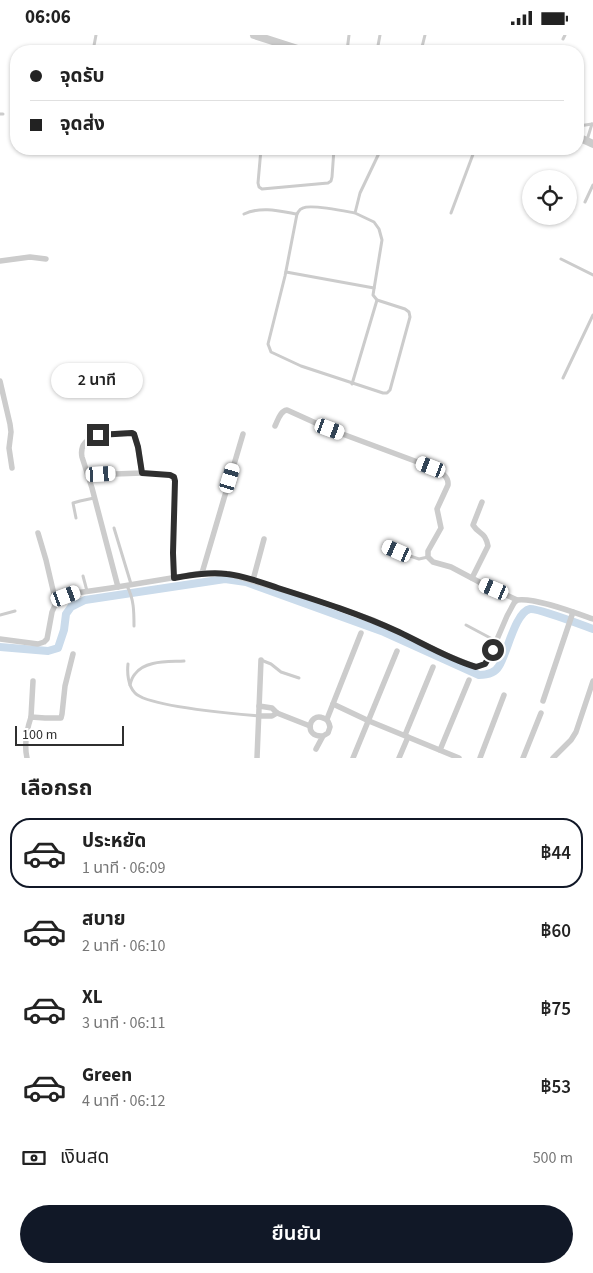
<!DOCTYPE html>
<html lang="th">
<head>
<meta charset="utf-8">
<style>
	:root { --surface:#fff; --page:#f2f2f2; --text:#222; --muted:#767676; --line:#e0e0e0; --accent:#111827 }
	body { margin:0; font-family:"Source Sans 3","Noto Sans Thai",sans-serif; background:var(--page); color:var(--text); height:100vh; display:flex; flex-direction:column; font-size:19px; white-space:nowrap }
	* { box-sizing:border-box; margin:0 }
	p { font-size:16px; color:var(--muted) }
	.icon { flex:none; width:28px; height:28px; fill:none; stroke:currentColor; stroke-width:2; stroke-linecap:round; stroke-linejoin:round }
	.map { position:relative; height:723px; overflow:hidden }
	.sheet { display:flex; flex-direction:column; background:var(--surface); flex:1 }
	.sheet>* { flex:none }
	.top-card { position:absolute; left:10px; top:10px; width:574px; height:110px; border-radius:20px; box-shadow:0 1px 4px #0004; display:grid; align-content:center; height:110px; padding:0 20px; background:var(--surface) }
	.fabs { position:absolute; left:522px; top:135px; display:grid; gap:10px }
	.fabs a { display:grid; place-items:center; width:55px; height:55px; border-radius:50%; background:var(--surface); box-shadow:0 1px 4px #0004; font-size:25px }
	.scale { position:absolute; left:15px; bottom:12px; width:109px; box-sizing:border-box; padding-left:5px; border:2px solid #2f2f2f; border-top:0; font-size:14px; line-height:18px; white-space:nowrap; color:#2f2f2f; -webkit-text-stroke:4px #fff; paint-order:stroke }
	.end { position:absolute; width:22px; height:22px; margin:-11px; border:6px solid #2f2f2f; background:#fff; box-shadow:0 0 0 2px #fff }
	.from { border-radius:50% }
	.bubble { position:absolute; height:35px; border-radius:18px; background:var(--surface); box-shadow:0 1px 4px #0004; font-size:16px; font-weight:600; line-height:35px; text-align:center }
	.car { position:absolute; width:15px; height:30px; margin:-15px -8px; border-radius:6px; box-shadow:0 0 4px 1px #0007; background:linear-gradient(#fff 24%,#345 0 40%,#fff 0 76%,#345 0 86%,#fff 0) }
	.top-card b { display:flex; align-items:center; gap:18px; height:48px; font-size:19px }
	.top-card b+b { border-top:1px solid var(--line) }
	.top-card i { width:12px; height:12px; background:var(--text) }
	ul { padding:0; list-style:none }
	li { display:flex; align-items:center; gap:15px; height:70px; margin:0 10px 8px; padding:0 10px; border:2px solid transparent; border-radius:20px }
	li div { flex:1 }
	li b { display:block; font-size:19px }
	li em { font-style:normal; font-weight:600 }
	li.on { border-color:var(--accent) }
	li>.icon { width:45px; height:45px; stroke-width:1.5 }
	h2 { padding:0 20px; font-size:22px; line-height:60px }
	.pay { display:flex; align-items:center; gap:12px; height:55px; padding:0 20px; font-size:19px }
	.pay p { margin-inline-start:auto }
	.primary-button { display:flex; gap:10px; margin-top:auto; padding:10px 20px }
	.primary-button a { flex:1; height:58px; border-radius:30px; background:var(--accent); color:#fff; font-size:20px; font-weight:600; line-height:58px; text-align:center }
	.status { display:flex; justify-content:space-between; align-items:center; height:35px; padding:0 25px; background:var(--surface); direction:ltr }
	.status svg { height:14px; fill:currentColor }
	.map>svg:first-child { display:block }
	.lines { fill:none; stroke-linecap:round; stroke-linejoin:round }
	.canal { stroke:#cadbeb; stroke-width:8 }
	.service { stroke:#ccc; stroke-width:3 }
	.minor { stroke:#ccc; stroke-width:5.5 }
	.tertiary { stroke:#ccc; stroke-width:8 }
	.route { stroke:#2f2f2f; stroke-width:6 }
</style>
</head>
<body>
<div class="status"><b>06:06</b><svg viewBox="0 0 49 12"><path d="M0 12V9h3v3zM5 12V6h3v6zM10 12V3h3v9zM15 12V0h3v12zM26 1h20v11H26zM47 4h2v5h-2z"/></svg></div>
<div class="map">
<svg width="593" height="723" viewBox="0 0 593 723">
	<rect width="100%" height="100%" fill="#fff"/>
	<g class="lines">
		<!-- canal -->
		<path class="canal" d="M0 612 48 616 58 613 64 595 66 579 71 572 85 565 225 544 246 547 384 597 479 640C487 640 495 638 499 631 507 619 515 577 530 574 538 573 582 590 593 594"/>
		<!-- service -->
		<g class="service">
			<path d="M563 4 565 0"/>
			<path d="M93 16 96 0"/>
			<path d="M273 16 274 7"/>
			<path d="M347 16 349 0"/>
			<path d="M377 16 380 0"/>
			<path d="M421 16 425 0"/>
			<path d="M0 79H3"/>
			<path d="M578 94 579 91 592 89"/>
			<path d="M587 105 592 89"/>
			<path d="M261 114 258 148 259 152 262 154 328 148 331 146 332 142 334 114"/>
			<path d="M585 167 593 150"/>
			<path d="M355 178C344 176 311 169 303 173 299 174 299 176 297 179L285 241 268 309 271 317 301 331 383 358H387L390 355 410 282 409 277 405 274 377 265 373 260 382 205 379 194 374 187 355 178 360 158 381 114"/>
			<path d="M451 178 475 114"/>
			<path d="M244 179C261 171 280 176 297 179"/>
			<path d="M561 224 593 240"/>
			<path d="M286 237 374 253"/>
			<path d="M563 343 593 280"/>
			<path d="M352 349 377 265"/>
			<path d="M142 439 170 440 174 441 175 446 173 518 174 543"/>
			<path d="M76 483 73 468 80 466 94 463"/>
			<path d="M114 493 131 549"/>
			<path d="M387 512 407 520 419 524 428 522"/>
			<path d="M83 541 87 556"/>
			<path d="M127 551C134 564 134 577 134 591"/>
			<path d="M0 580 15 576"/>
			<path d="M466 590 496 606"/>
			<path d="M261 625 271 629 281 637 299 643"/>
			<path d="M128 629C127 638 128 651 135 658 148 672 237 679 259 681"/>
			<path d="M130 650C131 646 132 642 135 639 145 625 168 627 184 626"/>
		</g>
		<!-- minor -->
		<g class="minor">
			<path d="M0 226 30 222 46 224"/>
			<path d="M0 346 10 389 11 397 9 413 12 433"/>
			<path d="M275 391C278 385 280 376 287 375L329 394 431 432C439 436 449 440 448 450L437 474 441 493 428 516V522L433 527 451 532 483 549 517 565"/>
			<path d="M88 440 142 438 138 412 134 399 132 398C116 399 77 396 82 422L92 453 118 552"/>
			<path d="M38 498 46 525 56 568"/>
			<path d="M202 538 243 399"/>
			<path d="M472 543 488 511C485 496 479 500 473 490L482 467"/>
			<path d="M253 545 264 504"/>
			<path d="M0 604 38 609 44 607 47 604 52 577 56 568 66 561 76 558 111 553 202 538 229 539 307 562 373 585 446 620 476 632 485 629 489 623 507 581 514 568 517 565C534 562 576 578 593 584"/>
			<path d="M543 666 573 577"/>
			<path d="M333 669 369 686 459 723"/>
			<path d="M259 671 272 673 277 678 310 691"/>
			<path d="M260 681H272L277 678"/>
			<path d="M31 682 33 646"/>
			<path d="M327 684 361 598"/>
			<path d="M405 700 433 632"/>
			<path d="M316 714 323 701 328 698 330 692C329 688 328 684 323 683 309 677 303 703 323 701"/>
			<path d="M440 715 469 645"/>
			<path d="M27 723C24 710 27 694 31 682L45 683H61L62 679 65 651 73 619"/>
			<path d="M257 723 261 625"/>
			<path d="M353 723 397 616"/>
			<path d="M399 723 408 702"/>
			<path d="M480 723 504 660"/>
			<path d="M523 723 541 678"/>
			<path d="M553 723 571 705 576 697 593 646"/>
		</g>
		<!-- tertiary -->
		<g class="tertiary">
			<path d="M254 0 304 16"/>
			<path d="M578 102 593 109"/>
		</g>
	</g>
	<g class="lines">
		<!-- route -->
		<path class="route" d="M98 400 132 398 134 399 138 412 142 438 170 440 174 442 175 446 173 518 174 543C192 540 209 537 227 539 242 540 263 548 278 553 319 566 360 579 399 597 424 609 449 624 476 632L485 629 493 615"/>
	</g>
</svg>
<div class="fabs">
<a><svg class="icon" aria-label="locate" viewBox="0 0 24 24"><circle cx="12" cy="12" r="6"/><path d="M12 2v4M12 18v4M2 12h4M18 12h4"/></svg></a>
</div>
<div class="scale">100 m</div>
<i class="end from" style="left:493px;top:615px"></i>
<i class="end" style="left:98px;top:400px"></i>
<div class="bubble" style="left:51px;top:328px;width:92px">2 นาที</div>
<i class="car" style="left:330px;top:394px;rotate:110deg"></i>
<i class="car" style="left:431px;top:432px;rotate:291deg"></i>
<i class="car" style="left:101px;top:439px;rotate:87deg"></i>
<i class="car" style="left:230px;top:443px;rotate:17deg"></i>
<i class="car" style="left:397px;top:516px;rotate:294deg"></i>
<i class="car" style="left:494px;top:554px;rotate:293deg"></i>
<i class="car" style="left:66px;top:561px;rotate:70deg"></i>
<div class="top-card">
<b><i class="from"></i>จุดรับ</b>
<b><i></i>จุดส่ง</b>
</div>
</div>
<section class="sheet">
<h2>เลือกรถ</h2>
<ul>
<li class="on"><svg class="icon" aria-label="car" viewBox="0 0 24 24"><path d="M5 17H2v-5l4-1 3-4h7l3 4 3 1v5h-3M9 17h6M6 11h13"/><circle cx="7" cy="17" r="2"/><circle cx="17" cy="17" r="2"/></svg><div><b>ประหยัด</b><p>1 นาที · 06:09</p></div><em>฿44</em></li>
<li><svg class="icon" aria-label="car" viewBox="0 0 24 24"><path d="M5 17H2v-5l4-1 3-4h7l3 4 3 1v5h-3M9 17h6M6 11h13"/><circle cx="7" cy="17" r="2"/><circle cx="17" cy="17" r="2"/></svg><div><b>สบาย</b><p>2 นาที · 06:10</p></div><em>฿60</em></li>
<li><svg class="icon" aria-label="car" viewBox="0 0 24 24"><path d="M5 17H2v-5l4-1 3-4h7l3 4 3 1v5h-3M9 17h6M6 11h13"/><circle cx="7" cy="17" r="2"/><circle cx="17" cy="17" r="2"/></svg><div><b>XL</b><p>3 นาที · 06:11</p></div><em>฿75</em></li>
<li><svg class="icon" aria-label="car" viewBox="0 0 24 24"><path d="M5 17H2v-5l4-1 3-4h7l3 4 3 1v5h-3M9 17h6M6 11h13"/><circle cx="7" cy="17" r="2"/><circle cx="17" cy="17" r="2"/></svg><div><b>Green</b><p>4 นาที · 06:12</p></div><em>฿53</em></li>
</ul>
<div class="pay"><svg class="icon" aria-label="cash" viewBox="0 0 24 24"><path d="M3 7h18v10H3z"/><circle cx="12" cy="12" r="2"/></svg>เงินสด<p>500 m</p></div>
<div class="primary-button"><a>ยืนยัน</a></div>
</section>
</body>
</html>
